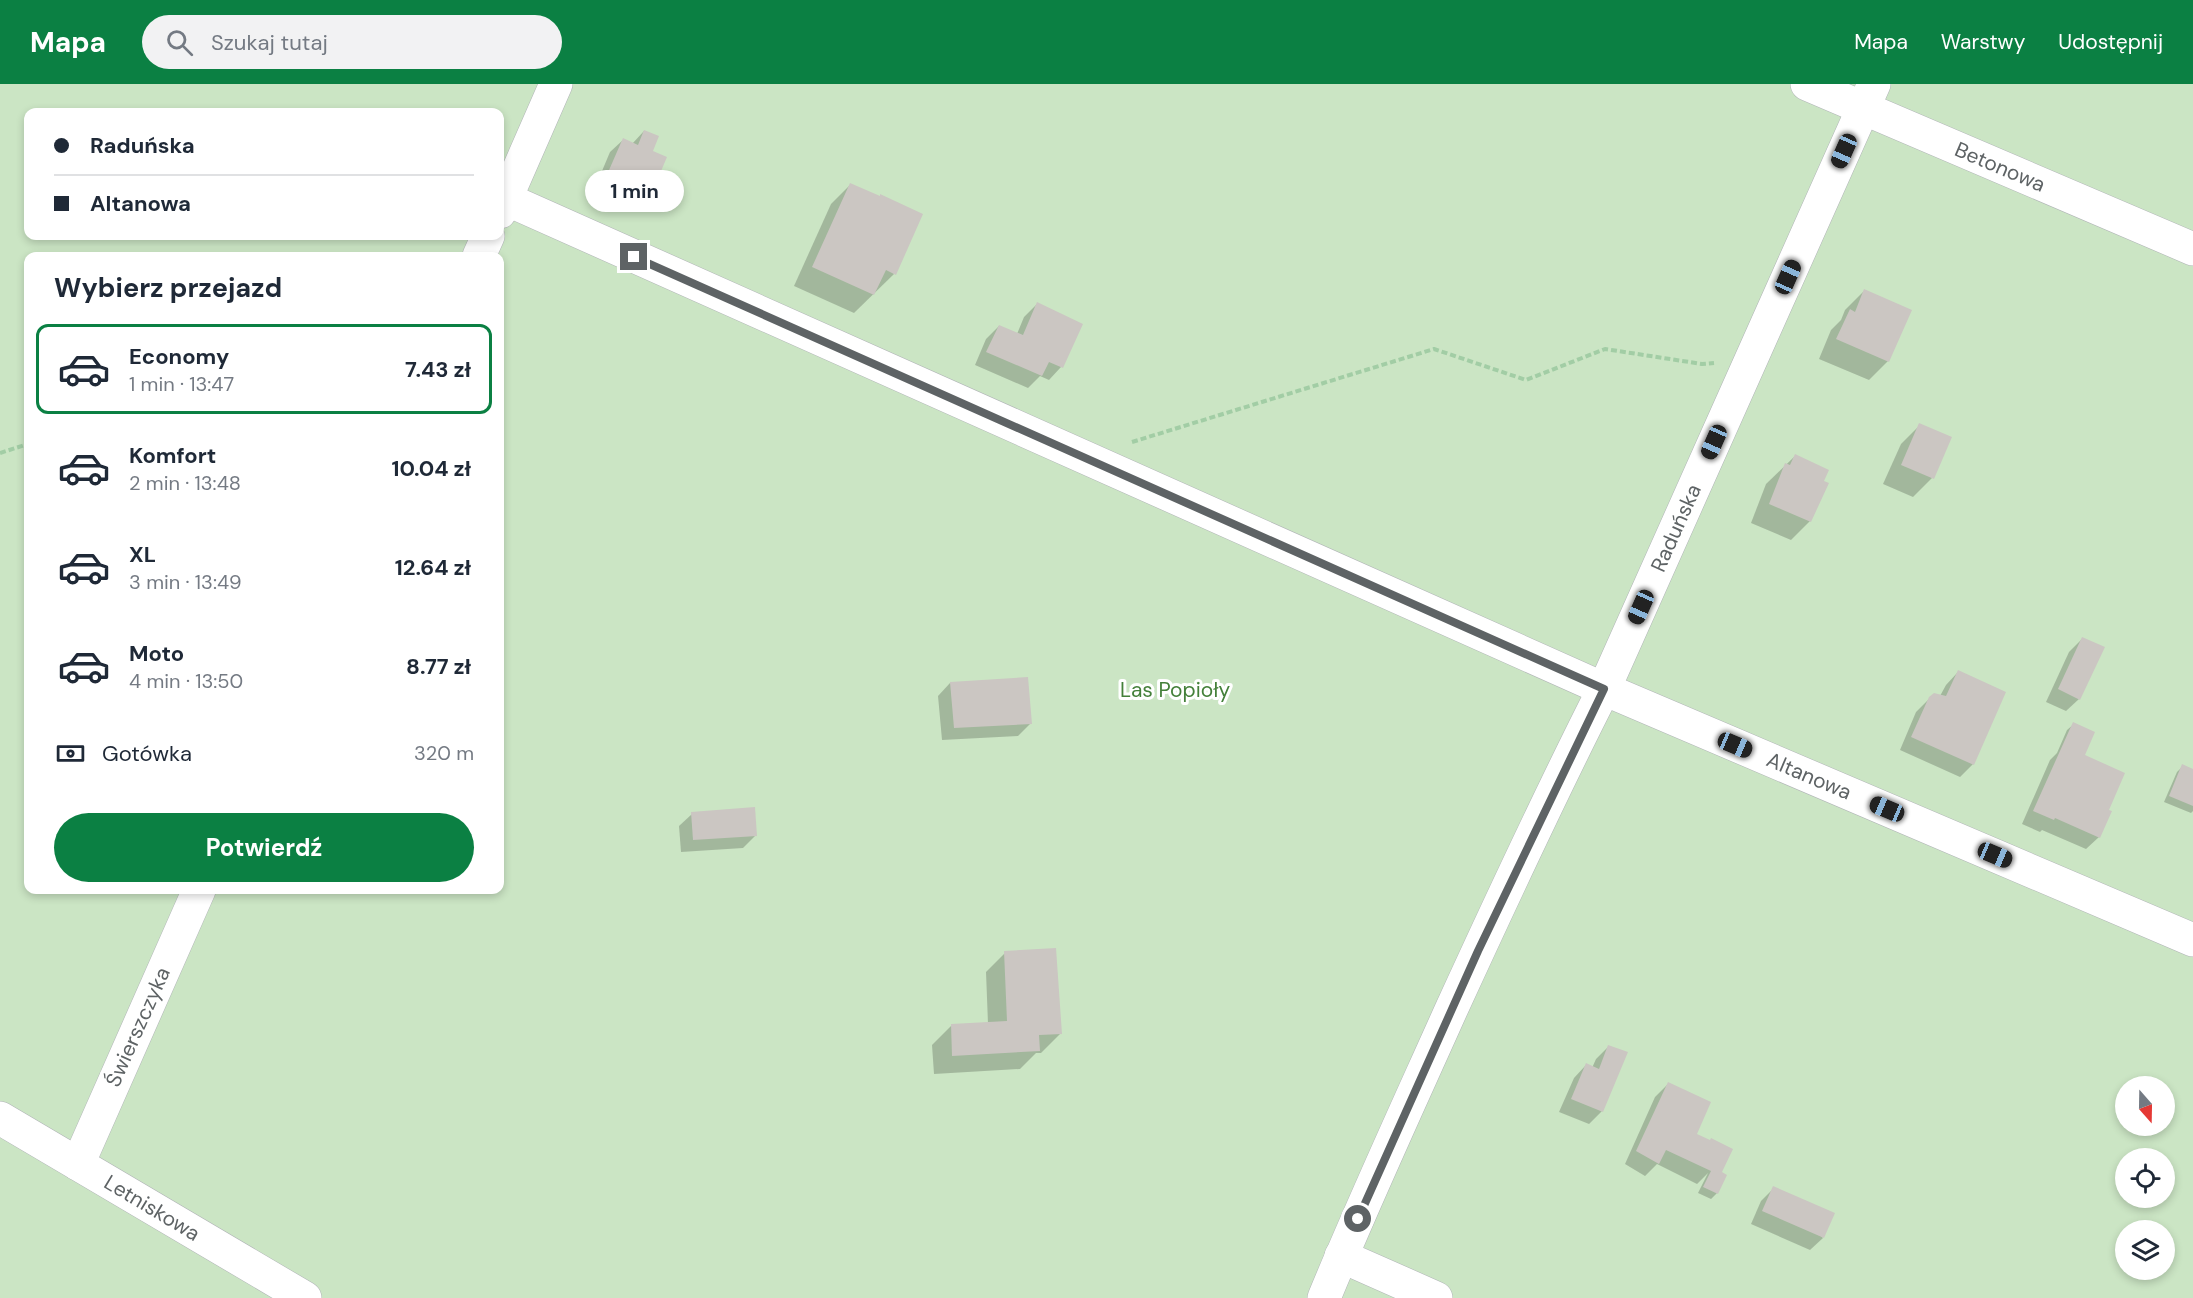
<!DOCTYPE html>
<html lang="pl">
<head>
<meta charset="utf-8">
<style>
	:root { --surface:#fff; --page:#f2f2f3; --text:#1f2937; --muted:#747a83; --line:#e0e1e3; --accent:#0b8043 }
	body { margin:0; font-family:"DM Sans",sans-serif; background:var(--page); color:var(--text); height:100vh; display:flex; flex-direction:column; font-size:22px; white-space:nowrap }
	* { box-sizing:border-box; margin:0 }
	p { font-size:20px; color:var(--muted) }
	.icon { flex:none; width:33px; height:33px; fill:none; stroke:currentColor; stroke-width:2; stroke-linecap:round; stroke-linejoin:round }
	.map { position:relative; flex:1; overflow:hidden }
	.panel { position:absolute; left:24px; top:168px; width:480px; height:642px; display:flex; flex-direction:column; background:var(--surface); border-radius:12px; box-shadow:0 3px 9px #0003 }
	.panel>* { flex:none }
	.guide { position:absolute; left:24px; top:24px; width:480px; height:132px; border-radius:12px; box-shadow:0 3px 9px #0003; display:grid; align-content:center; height:132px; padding:0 30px; background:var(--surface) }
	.needle { width:39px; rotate:160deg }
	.tools { position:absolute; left:2115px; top:992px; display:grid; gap:12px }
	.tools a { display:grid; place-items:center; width:60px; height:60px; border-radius:50%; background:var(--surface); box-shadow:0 3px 9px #0003; font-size:30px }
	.end { position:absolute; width:27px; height:27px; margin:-14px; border:8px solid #5e6365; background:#fff; box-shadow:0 0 0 3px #fff }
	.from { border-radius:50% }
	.bubble { position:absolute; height:42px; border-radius:21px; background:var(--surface); box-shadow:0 3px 9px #0003; font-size:20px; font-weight:700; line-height:42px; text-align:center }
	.car { position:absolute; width:18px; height:36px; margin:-18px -9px; border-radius:8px; box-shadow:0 0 4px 2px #0007; background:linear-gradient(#222 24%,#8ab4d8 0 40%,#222 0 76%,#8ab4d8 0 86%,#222 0) }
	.guide b { display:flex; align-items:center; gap:21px; height:57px; font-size:22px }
	.guide b+b { border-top:2px solid var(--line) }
	.guide i { width:15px; height:15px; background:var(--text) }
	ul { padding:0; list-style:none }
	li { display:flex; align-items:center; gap:18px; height:90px; margin:0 12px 9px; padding:0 18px; border:3px solid transparent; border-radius:12px }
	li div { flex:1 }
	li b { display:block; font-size:22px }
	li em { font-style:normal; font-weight:700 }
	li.selected { border-color:var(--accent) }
	li>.icon { width:54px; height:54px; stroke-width:1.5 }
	h2 { padding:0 30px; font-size:27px; line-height:72px }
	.pay { display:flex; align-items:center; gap:15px; height:66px; padding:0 30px; font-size:22px }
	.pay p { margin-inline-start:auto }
	.button { display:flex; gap:12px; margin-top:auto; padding:12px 30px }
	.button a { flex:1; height:69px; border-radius:36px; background:var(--accent); color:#fff; font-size:24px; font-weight:700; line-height:69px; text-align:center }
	header { display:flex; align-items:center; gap:36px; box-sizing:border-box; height:84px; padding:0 30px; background:var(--accent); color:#fff }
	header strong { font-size:28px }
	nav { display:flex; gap:33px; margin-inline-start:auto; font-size:21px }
	.search { width:420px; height:54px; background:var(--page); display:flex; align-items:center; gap:15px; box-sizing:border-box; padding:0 21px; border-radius:33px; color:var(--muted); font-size:22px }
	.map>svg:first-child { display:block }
	.green { fill:#cbe5c4; fill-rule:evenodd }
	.shadow { fill:#0003 }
	.building { fill:#cbc6c2 }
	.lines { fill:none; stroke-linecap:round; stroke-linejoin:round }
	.minor-casing { stroke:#b1b5b7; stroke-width:34 }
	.path { stroke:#a2cda5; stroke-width:4; stroke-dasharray:6 3; stroke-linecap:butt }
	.minor { stroke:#fff; stroke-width:33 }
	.route { stroke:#5e6365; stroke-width:8 }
	.labels { text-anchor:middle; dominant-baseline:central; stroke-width:6; stroke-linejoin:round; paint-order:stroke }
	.street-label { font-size:21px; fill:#5e6365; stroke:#fff }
	.park-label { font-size:21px; fill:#44803a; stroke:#fff }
</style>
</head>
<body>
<header>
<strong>Mapa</strong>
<div class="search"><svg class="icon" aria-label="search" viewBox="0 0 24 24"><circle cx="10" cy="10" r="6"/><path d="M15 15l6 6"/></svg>Szukaj tutaj</div>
<nav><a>Mapa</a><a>Warstwy</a><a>Udostępnij</a></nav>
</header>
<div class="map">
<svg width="2193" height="1214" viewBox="0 0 2193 1214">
	<rect width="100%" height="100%" fill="#efebe6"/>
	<!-- green -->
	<path class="green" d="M0 0H2193V1214H0ZM28 28H500V152H28ZM28 172H500V806H28ZM2126 1002H2164V1041H2126ZM2126 1074H2164V1113H2126ZM2126 1146H2164V1185H2126Z"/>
	<!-- shadow -->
	<g class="shadow">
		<path d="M644 47 651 68 665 74 648 112 636 125 594 106 610 68 623 56 632 60Z"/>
		<path d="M850 101 894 190 854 229 794 202 831 120Z"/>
		<path d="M1864 207 1888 277 1869 296 1819 275 1831 246 1841 236 1845 226Z"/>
		<path d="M1037 220 1061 283 1049 296 1040 292 1028 304 975 281 986 255 999 242 1017 250 1024 233Z"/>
		<path d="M1920 341 1932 394 1913 413 1883 400 1901 360Z"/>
		<path d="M1795 372 1810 437 1791 456 1751 439 1766 400Z"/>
		<path d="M2082 555 2079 615 2066 627 2046 618 2069 568Z"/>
		<path d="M1958 588 1973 680 1960 693 1900 666 1916 628 1930 614 1940 612 1946 601Z"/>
		<path d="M950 599 1031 639 1018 652 942 656 938 612Z"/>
		<path d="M2074 640 2083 672 2106 727 2099 753 2086 765 2042 746 2040 748 2022 740 2050 676 2057 669 2067 646Z"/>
		<path d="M2183 682 2193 686V727L2191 729 2164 718 2177 688Z"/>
		<path d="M692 730 756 751 743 764 681 768 679 742Z"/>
		<path d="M1005 869 1060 950 1041 969H1036L1020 985 934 990 932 961 951 942 988 940 986 888Z"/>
		<path d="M1609 962 1602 1027 1589 1040 1559 1028 1574 994 1586 981 1592 984 1596 975Z"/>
		<path d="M1668 1000 1695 1051 1709 1058 1720 1089 1717 1109 1711 1115 1698 1109 1708 1089 1697 1100 1657 1080 1645 1092 1625 1080 1655 1013Z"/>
		<path d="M1774 1104 1823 1154 1810 1166 1751 1140 1761 1117Z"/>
	</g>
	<!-- building -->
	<g class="building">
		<path d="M644 46 659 52 653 67 667 73 650 113 606 93 623 54 638 61Z"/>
		<path d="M850 99 880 112V110L923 130 896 191 886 186 874 211 812 183Z"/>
		<path d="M1864 205 1912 226 1889 278 1836 255 1850 225 1855 228Z"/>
		<path d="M1037 218 1083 240 1063 284 1049 278 1042 292 986 268 999 241 1023 251Z"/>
		<path d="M1919 339 1952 353 1934 395 1901 381Z"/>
		<path d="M1795 370 1829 386 1824 397 1829 399 1811 438 1769 420 1785 379 1790 381Z"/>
		<path d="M2082 553 2105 563 2080 616 2058 605Z"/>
		<path d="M1958 586 2006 608 1974 681 1911 653 1929 613 1934 609 1946 612Z"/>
		<path d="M1028 593 1032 640 954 644 950 598Z"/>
		<path d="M2073 638 2095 648 2085 671 2125 689 2109 726 2112 727 2100 754 2055 734 2054 736 2033 727Z"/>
		<path d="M2182 680 2193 685V722L2169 712Z"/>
		<path d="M755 723 757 752 693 756 691 728Z"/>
		<path d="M1056 864 1062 950 1039 951 1040 967 952 972 951 940 1007 937 1004 867Z"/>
		<path d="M1608 961 1628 968 1603 1028 1571 1015 1586 979 1599 985Z"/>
		<path d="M1668 998 1711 1018 1697 1050 1710 1056 1711 1054 1733 1065 1722 1088 1727 1091 1718 1110 1703 1103 1711 1087 1666 1066 1659 1080 1636 1067Z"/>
		<path d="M1773 1102 1835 1129 1824 1154 1762 1127Z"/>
	</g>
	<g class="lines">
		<defs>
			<g id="minor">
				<path d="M1807 0 2193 165"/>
				<path d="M506 115 1604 605 2193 856"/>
				<path d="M500 128 556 0"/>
				<path d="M479 172 488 152"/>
				<path d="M0 1034 305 1214"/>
				<path d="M78 1080 199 806"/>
				<path d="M1341 1172 1436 1214"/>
				<path d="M1324 1214C1364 1117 1408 1022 1451 926 1500 819 1550 711 1604 605L1874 0"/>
			</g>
		</defs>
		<!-- minor casing -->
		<use href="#minor" class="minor-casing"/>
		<!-- path -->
		<g class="path">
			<path d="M1132 358 1434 265 1526 296 1605 265 1702 280 1714 279"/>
			<path d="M0 369 28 360"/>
		</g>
		<!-- minor -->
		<use href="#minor" class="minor"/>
	</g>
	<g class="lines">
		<!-- route -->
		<path class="route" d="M634 173 1604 605 1478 867 1358 1135"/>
	</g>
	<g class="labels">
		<!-- street labels -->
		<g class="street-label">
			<text transform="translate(2000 83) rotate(23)">Betonowa</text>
			<text transform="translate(1676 444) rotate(-66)">Raduńska</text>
			<text transform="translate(1809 692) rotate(23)">Altanowa</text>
			<text transform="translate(138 943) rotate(-66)">Świerszczyka</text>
			<text transform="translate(152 1124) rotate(31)">Letniskowa</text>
		</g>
		<!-- park labels -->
		<g class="park-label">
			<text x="1175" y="606">Las Popioły</text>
		</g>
	</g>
</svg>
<div class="tools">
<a><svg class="needle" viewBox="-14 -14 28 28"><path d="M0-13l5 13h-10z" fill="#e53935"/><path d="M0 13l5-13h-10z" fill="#747a83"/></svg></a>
<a><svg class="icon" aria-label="locate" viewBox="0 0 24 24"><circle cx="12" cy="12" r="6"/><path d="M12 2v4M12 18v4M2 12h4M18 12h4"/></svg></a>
<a><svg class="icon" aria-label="layers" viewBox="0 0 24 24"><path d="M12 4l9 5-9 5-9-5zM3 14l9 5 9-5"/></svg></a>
</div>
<i class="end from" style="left:1358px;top:1135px"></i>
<i class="end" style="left:634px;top:173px"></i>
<div class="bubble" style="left:585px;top:86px;width:99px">1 min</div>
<i class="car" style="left:1844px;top:67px;rotate:204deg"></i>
<i class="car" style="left:1788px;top:193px;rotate:24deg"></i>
<i class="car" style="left:1714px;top:358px;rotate:204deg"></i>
<i class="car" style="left:1641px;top:523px;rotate:204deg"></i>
<i class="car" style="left:1735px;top:661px;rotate:113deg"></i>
<i class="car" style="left:1887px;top:725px;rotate:293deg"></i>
<i class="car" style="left:1995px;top:771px;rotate:113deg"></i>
<div class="guide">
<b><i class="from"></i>Raduńska</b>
<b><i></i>Altanowa</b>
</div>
<section class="panel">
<h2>Wybierz przejazd</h2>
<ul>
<li class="selected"><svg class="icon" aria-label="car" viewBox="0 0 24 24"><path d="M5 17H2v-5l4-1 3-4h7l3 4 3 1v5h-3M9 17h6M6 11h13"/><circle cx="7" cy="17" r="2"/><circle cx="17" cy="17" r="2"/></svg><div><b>Economy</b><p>1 min · 13:47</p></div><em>7.43 zł</em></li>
<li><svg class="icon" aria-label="car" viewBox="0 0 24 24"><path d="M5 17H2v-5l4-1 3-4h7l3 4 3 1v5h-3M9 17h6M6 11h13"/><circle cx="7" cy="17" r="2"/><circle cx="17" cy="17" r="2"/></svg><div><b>Komfort</b><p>2 min · 13:48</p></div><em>10.04 zł</em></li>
<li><svg class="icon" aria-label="car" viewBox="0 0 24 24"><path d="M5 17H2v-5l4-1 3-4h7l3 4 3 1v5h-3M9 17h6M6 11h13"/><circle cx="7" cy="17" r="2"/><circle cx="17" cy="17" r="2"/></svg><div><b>XL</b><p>3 min · 13:49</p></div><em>12.64 zł</em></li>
<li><svg class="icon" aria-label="car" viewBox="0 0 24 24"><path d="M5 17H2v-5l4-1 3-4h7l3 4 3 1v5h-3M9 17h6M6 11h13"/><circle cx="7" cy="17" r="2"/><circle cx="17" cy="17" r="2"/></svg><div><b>Moto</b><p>4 min · 13:50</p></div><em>8.77 zł</em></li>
</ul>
<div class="pay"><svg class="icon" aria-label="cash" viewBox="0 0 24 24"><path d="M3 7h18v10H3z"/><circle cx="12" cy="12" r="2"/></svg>Gotówka<p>320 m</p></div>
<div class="button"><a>Potwierdź</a></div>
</section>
</div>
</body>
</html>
